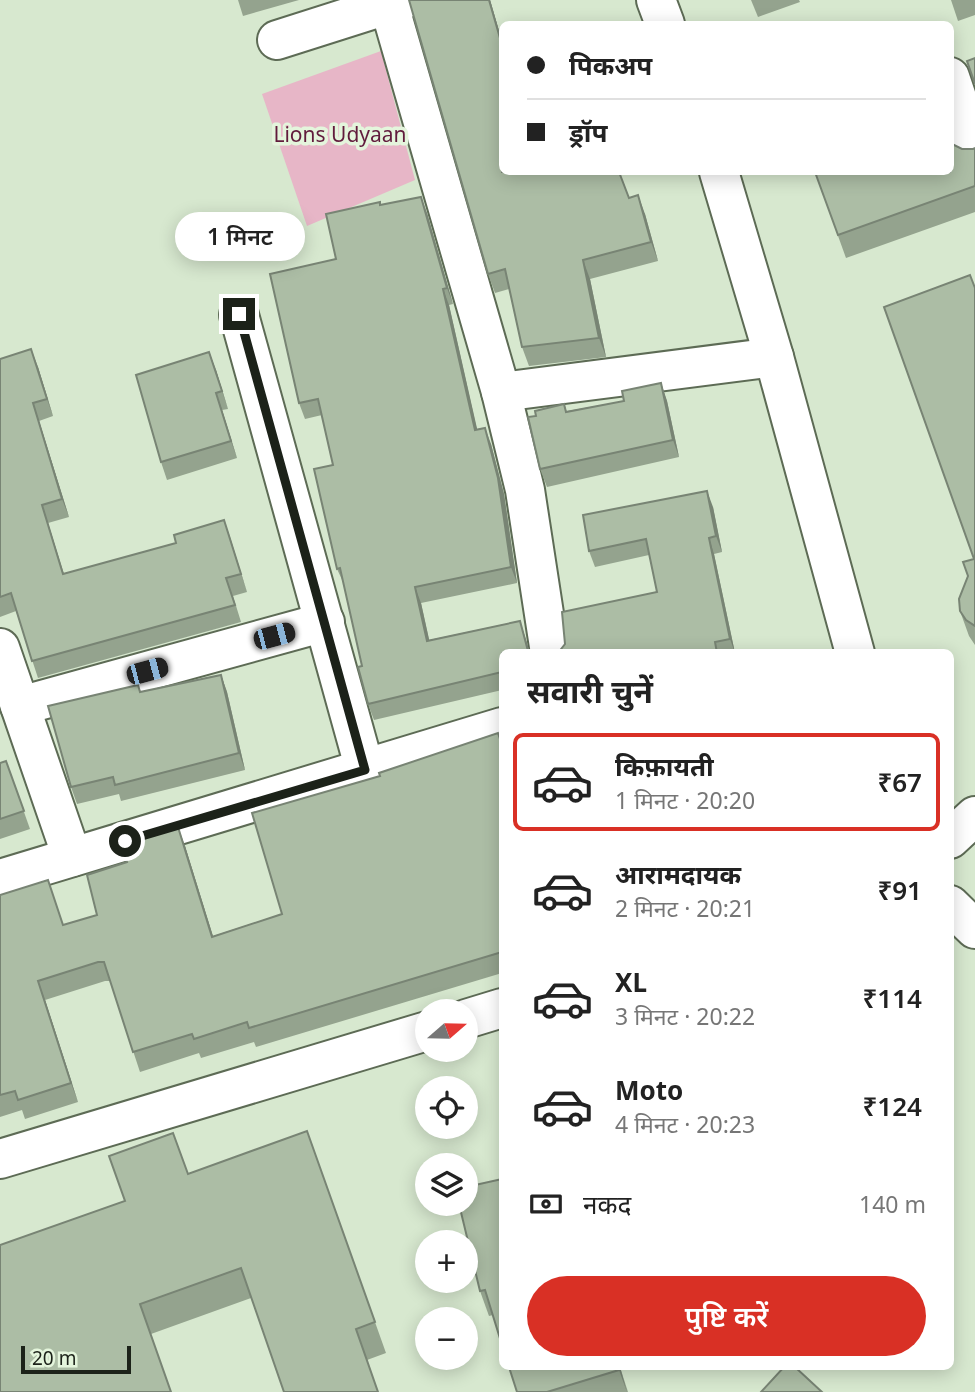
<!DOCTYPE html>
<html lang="hi">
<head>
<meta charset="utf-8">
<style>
	:root { --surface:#fff; --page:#f2f2f2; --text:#222; --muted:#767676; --line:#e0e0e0; --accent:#d93025 }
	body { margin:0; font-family:"Noto Sans","Noto Sans Devanagari",sans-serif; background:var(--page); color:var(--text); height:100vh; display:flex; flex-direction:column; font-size:26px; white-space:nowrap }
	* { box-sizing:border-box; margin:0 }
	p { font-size:23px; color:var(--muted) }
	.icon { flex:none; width:38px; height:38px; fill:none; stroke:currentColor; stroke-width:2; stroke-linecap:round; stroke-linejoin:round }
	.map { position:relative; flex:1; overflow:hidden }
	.details { position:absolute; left:499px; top:649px; width:455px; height:721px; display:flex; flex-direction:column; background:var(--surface); border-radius:10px; box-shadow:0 4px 18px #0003 }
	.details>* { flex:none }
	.top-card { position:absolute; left:499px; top:21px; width:455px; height:154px; border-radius:10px; box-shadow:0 4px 18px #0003; display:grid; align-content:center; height:154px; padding:0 28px; background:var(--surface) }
	.needle { width:46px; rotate:70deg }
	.controls { position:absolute; left:415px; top:999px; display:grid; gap:14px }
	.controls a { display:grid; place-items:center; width:63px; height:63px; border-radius:50%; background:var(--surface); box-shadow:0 4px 18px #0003; font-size:35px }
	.scale { position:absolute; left:21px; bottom:18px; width:110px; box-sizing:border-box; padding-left:7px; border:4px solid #1c2219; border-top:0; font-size:19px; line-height:24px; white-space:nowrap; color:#1c2219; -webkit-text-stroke:5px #e4f5dc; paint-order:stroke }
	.end { position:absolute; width:32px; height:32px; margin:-16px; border:9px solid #1c2219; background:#fff; box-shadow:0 0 0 4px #fff }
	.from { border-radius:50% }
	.bubble { position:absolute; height:49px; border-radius:24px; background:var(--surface); box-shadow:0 4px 18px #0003; font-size:23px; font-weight:600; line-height:49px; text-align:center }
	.car { position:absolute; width:21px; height:42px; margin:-21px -10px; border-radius:9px; box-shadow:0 0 5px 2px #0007; background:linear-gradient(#222 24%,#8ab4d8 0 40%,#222 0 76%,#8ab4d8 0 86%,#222 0) }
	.top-card b { display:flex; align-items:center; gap:24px; height:66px; font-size:26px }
	.top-card b+b { border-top:2px solid var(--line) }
	.top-card i { width:18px; height:18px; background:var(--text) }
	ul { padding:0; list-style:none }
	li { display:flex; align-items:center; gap:21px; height:98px; margin:0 14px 10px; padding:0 14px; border:4px solid transparent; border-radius:10px }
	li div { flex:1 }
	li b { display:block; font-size:26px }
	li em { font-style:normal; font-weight:600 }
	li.selected { border-color:var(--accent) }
	li>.icon { width:63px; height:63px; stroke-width:1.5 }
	h2 { padding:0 28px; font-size:32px; line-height:84px }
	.pay { display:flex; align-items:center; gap:18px; height:77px; padding:0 28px; font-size:26px }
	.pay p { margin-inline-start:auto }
	.action { display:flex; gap:14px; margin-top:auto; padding:14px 28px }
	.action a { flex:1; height:80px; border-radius:42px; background:var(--accent); color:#fff; font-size:28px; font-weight:600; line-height:80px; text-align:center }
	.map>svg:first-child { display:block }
	.green { fill:#e7b6c7 }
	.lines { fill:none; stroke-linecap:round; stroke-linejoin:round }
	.minor-casing { stroke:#5d6b55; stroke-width:42 }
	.minor { stroke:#fff; stroke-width:38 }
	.wall { fill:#94a38e }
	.shaded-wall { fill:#788474 }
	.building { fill:#acbda5; stroke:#788474; stroke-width:2 }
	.route { stroke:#1c2219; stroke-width:9 }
	.labels { text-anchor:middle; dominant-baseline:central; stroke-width:7; stroke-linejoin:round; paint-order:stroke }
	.park-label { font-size:21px; fill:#611b3c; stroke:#e4f5dc }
</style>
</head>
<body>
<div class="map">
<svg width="975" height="1392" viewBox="0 0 975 1392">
	<rect width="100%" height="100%" fill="#d7e8cf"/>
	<!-- green -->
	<path class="green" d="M381 51 415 180 307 226 262 94Z"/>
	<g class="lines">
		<defs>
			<g id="minor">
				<path d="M656 0 665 24"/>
				<path d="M389 5 501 392 525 490 550 653"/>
				<path d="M277 40 403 0"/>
				<path d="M950 77 975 151"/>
				<path d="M719 172 774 357 855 653"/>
				<path d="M239 315 365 770"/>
				<path d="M501 392 774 357"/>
				<path d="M0 648 72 857"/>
				<path d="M20 706 325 622"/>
				<path d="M950 839 975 816"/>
				<path d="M0 879 502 727"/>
				<path d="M950 905 975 929"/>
				<path d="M466 1019 502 1008"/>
				<path d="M0 1159 427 1031"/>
			</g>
		</defs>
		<!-- minor casing -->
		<use href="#minor" class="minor-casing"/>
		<!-- minor -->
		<use href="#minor" class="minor"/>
	</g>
	<!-- wall -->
	<g class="wall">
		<path d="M238 0H299L243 16Z"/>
		<path d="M409 0H490L502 41V172L629 198 645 214 658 261 590 279 606 357 529 366 522 347 509 289 495 293 488 274Z"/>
		<path d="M751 0H799L800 2 758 17Z"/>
		<path d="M951 0H975V15L958 21Z"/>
		<path d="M952 144 962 149H973L975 148V212L846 258 815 172Z"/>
		<path d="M381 204 427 213 453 304 449 305 477 430 491 444 504 494 517 583 421 603 429 640 520 621 530 653H502V690L374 720 368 704 362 666 344 584 337 569 333 465 322 415 305 419 299 403 336 259Z"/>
		<path d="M975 288V645L969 636 960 611 974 559Z"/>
		<path d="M0 359 38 367 53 416 39 421 69 517 48 523 64 574 176 543 224 520 247 592 233 596 241 622 38 678 16 611 0 617Z"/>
		<path d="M216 370 228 409 222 410 237 458 167 480 161 462Z"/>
		<path d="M661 383 667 401 679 457 547 487 540 469 536 416 567 411 624 401Z"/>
		<path d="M713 507 722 552 714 554 735 653H558L657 592 649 555 595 567 589 551Z"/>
		<path d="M221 675 227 692 245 770 121 801 119 794 77 804 71 787 140 692Z"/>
		<path d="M502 745V973L256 1047 254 1042 201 1058 199 1053 140 1072 110 981H105L45 1000 78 1102 25 1119 22 1110 0 1117V895L64 925 97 915 185 846 213 936 282 914Z"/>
		<path d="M6 761 30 829 0 839V763Z"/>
		<path d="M307 1131 386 1353 367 1360 251 1298 151 1334 0 1392 125 1201 188 1174Z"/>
		<path d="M502 1179 493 1315 489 1316 480 1291Z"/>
		<path d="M620 1367 628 1392H517Z"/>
	</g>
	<!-- shaded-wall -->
	<g class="shaded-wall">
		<path d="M489 0H490L502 41V45Z"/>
		<path d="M638 195 645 214 658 261 651 242Z"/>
		<path d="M421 197 427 213 453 304 447 288Z"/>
		<path d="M583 260 590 279 606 357 599 338Z"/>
		<path d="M443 289 449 305 481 446 475 430Z"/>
		<path d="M31 349 38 367 53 416 47 399Z"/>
		<path d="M209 352 216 370 228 409Z"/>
		<path d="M661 383 667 401 679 457 673 440Z"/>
		<path d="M216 393 222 410 237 458 231 441Z"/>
		<path d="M33 403 39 421 69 517 62 499Z"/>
		<path d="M485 428 491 444 504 494 517 583 511 567Z"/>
		<path d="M707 491 713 507 722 552 716 536Z"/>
		<path d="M42 505 48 523 69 592 63 574Z"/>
		<path d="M224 520 230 537 247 592 241 574Z"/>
		<path d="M709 538 714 554 735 653 730 639Z"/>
		<path d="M415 587 421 603 433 657 427 641Z"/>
		<path d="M520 621 530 653H528Z"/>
		<path d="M221 675 227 692 245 770 239 753Z"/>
		<path d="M178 827 185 846 219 956 212 937Z"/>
		<path d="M38 981 45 1000 78 1102 71 1083Z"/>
		<path d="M618 1367H620L627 1392 619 1370Z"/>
	</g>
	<!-- building -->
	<g class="building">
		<path d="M409 0H489L502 45V172H619L629 198 638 195 651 242 583 260 599 338 522 347 505 269 488 274Z"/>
		<path d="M975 58V84L967 61Z"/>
		<path d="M950 140 952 144 962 149H973L975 148V186L838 235 815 172H950Z"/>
		<path d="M421 197 447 288 443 289 475 430 485 428 498 478 511 567 415 587 427 641 520 621 528 651 530 653H502V672L368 704 358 667 362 666 340 568 337 569 314 469 333 465 318 399 299 403 270 274 336 259 326 214 380 202V205Z"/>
		<path d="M970 275 975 288V626L966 620 960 611 959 599 968 576 963 562 974 559 884 307Z"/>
		<path d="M31 349 47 399 33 403 62 499 42 505 63 574 176 543 174 535 224 520 241 574 226 578 235 605 32 661 11 593 0 597V359Z"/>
		<path d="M209 352 222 391 216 393 231 441 161 462 136 375Z"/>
		<path d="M661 383 673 440 540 469 528 417 536 416 535 411 564 404 566 412 624 401 622 391Z"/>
		<path d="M707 491 716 536 709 538 730 639 715 642 717 653H558L565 644 562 612 657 592 646 539 589 551 583 515Z"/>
		<path d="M221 675 239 753 115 785 113 777 71 787 48 706 138 685 140 692Z"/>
		<path d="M498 733 502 745V952L249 1028 247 1022 194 1039 192 1034 133 1052 104 962H98L38 981 71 1083 18 1100 15 1091 0 1095V895L48 880 63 925 97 915 87 875 127 862 121 844 178 827 212 937 282 914 252 813 380 776 379 773Z"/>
		<path d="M6 761 24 811 0 819V763Z"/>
		<path d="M307 1131 375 1322 356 1329 378 1392H284L241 1268 140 1304 171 1392H0V1245L125 1201 109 1156 173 1133 188 1174Z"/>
		<path d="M502 1179V1345L485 1290 480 1291 459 1204H466V1187Z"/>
		<path d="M509 1367H618L619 1370 547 1392H517Z"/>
		<path d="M784 1367H795L822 1392H761Z"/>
	</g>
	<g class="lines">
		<!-- route -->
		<path class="route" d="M125 841 365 770 239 314"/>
	</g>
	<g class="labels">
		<!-- park labels -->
		<g class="park-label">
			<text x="340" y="134">Lions Udyaan</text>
		</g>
	</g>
</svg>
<div class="controls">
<a><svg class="needle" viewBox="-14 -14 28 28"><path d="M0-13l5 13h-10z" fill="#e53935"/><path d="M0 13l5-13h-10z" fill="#767676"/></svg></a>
<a><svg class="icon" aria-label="locate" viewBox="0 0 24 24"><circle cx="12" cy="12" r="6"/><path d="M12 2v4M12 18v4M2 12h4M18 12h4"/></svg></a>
<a><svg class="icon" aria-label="layers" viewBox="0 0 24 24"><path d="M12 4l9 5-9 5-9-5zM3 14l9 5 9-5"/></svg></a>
<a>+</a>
<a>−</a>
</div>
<div class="scale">20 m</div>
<i class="end from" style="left:125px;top:841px"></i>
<i class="end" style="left:239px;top:314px"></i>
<div class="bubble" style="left:175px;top:212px;width:130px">1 मिनट</div>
<i class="car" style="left:274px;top:636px;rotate:75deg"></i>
<i class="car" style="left:147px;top:671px;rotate:75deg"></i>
<div class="top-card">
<b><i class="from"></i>पिकअप</b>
<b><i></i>ड्रॉप</b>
</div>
<section class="details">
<h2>सवारी चुनें</h2>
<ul>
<li class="selected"><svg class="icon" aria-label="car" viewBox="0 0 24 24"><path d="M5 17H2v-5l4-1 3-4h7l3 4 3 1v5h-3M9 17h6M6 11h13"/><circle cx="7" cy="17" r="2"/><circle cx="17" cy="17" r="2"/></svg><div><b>किफ़ायती</b><p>1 मिनट · 20:20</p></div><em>₹67</em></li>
<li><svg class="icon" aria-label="car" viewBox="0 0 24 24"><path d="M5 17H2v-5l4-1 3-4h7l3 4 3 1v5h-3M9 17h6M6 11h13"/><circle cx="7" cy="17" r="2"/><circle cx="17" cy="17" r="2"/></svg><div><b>आरामदायक</b><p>2 मिनट · 20:21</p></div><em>₹91</em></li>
<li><svg class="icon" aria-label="car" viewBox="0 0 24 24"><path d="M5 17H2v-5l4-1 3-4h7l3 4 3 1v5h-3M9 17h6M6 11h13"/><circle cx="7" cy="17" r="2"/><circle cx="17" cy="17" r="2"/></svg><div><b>XL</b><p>3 मिनट · 20:22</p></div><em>₹114</em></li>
<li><svg class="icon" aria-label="car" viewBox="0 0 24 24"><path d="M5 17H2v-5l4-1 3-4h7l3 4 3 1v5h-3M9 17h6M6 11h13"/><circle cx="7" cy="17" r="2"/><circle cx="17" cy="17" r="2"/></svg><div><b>Moto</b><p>4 मिनट · 20:23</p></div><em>₹124</em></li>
</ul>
<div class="pay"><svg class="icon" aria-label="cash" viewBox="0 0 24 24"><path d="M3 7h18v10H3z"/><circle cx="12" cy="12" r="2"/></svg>नकद<p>140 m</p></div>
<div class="action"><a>पुष्टि करें</a></div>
</section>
</div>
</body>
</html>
